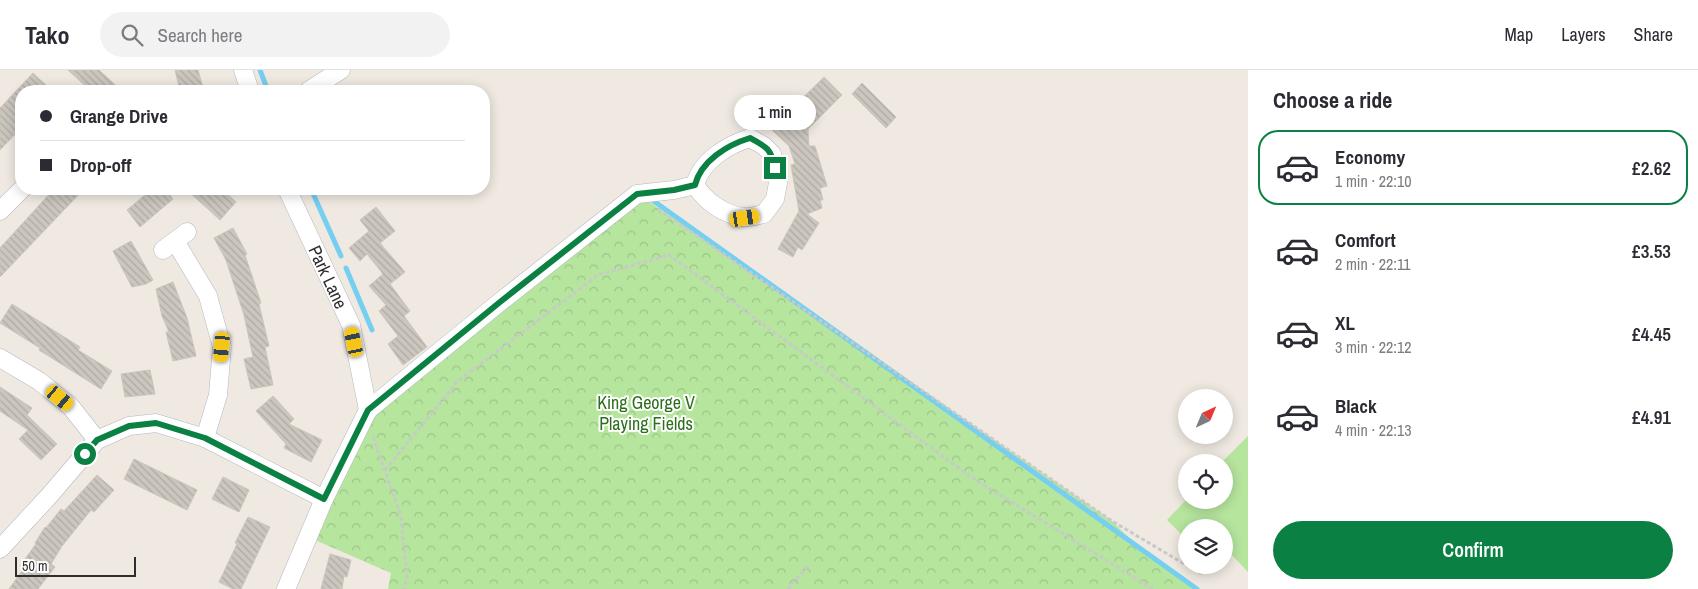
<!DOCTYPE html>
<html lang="en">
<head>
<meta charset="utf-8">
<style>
	:root { --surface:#fff; --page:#f2f2f3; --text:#2b2b33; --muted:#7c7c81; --line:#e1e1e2; --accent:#0b8043 }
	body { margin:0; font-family:"Archivo Narrow",sans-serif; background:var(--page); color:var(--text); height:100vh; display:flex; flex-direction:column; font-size:19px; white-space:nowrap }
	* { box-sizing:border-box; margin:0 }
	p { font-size:16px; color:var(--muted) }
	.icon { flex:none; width:28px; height:28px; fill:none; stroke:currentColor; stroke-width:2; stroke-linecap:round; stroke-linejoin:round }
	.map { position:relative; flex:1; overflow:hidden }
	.side { display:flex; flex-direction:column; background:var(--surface); width:450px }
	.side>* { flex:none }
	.top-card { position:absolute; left:15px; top:15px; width:475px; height:110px; border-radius:20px; box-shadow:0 2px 12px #0003; display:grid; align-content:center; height:110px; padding:0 25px; background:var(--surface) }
	.needle { width:32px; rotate:44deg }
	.controls { position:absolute; left:1178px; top:319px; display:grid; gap:10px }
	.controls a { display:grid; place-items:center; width:55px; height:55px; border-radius:50%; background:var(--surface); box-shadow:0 2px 12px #0003; font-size:25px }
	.scale { position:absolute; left:15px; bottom:12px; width:121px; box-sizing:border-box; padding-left:5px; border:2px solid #2e2e2e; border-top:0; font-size:14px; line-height:18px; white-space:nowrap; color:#2e2e2e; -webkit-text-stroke:4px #fff; paint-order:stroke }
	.end { position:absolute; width:22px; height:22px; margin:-11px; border:6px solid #0b8043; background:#fff; box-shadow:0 0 0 2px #fff }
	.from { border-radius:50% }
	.bubble { position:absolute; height:35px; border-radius:18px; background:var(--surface); box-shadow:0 2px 12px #0003; font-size:16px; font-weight:600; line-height:35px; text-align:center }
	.car { position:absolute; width:15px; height:30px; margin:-15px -8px; border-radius:6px; box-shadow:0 0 4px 1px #0007; background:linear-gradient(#f5c518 24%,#345 0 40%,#f5c518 0 76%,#345 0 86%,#f5c518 0) }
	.top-card b { display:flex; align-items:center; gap:18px; height:48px; font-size:19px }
	.top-card b+b { border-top:1px solid var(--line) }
	.top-card i { width:12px; height:12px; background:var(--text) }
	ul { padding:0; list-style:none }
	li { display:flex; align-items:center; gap:15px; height:75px; margin:0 10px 8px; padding:0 15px; border:2px solid transparent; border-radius:20px }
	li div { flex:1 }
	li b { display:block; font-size:19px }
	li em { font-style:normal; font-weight:600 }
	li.current { border-color:var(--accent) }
	li>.icon { width:45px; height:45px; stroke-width:1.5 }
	h2 { padding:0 25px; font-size:22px; line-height:60px }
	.action { display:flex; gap:10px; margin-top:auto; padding:10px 25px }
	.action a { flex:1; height:58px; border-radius:30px; background:var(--accent); color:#fff; font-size:20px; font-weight:600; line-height:58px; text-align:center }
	header { display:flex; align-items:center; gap:30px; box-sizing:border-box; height:70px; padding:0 25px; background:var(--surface); border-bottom:1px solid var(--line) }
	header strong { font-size:24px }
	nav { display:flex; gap:28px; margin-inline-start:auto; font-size:18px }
	.search { width:350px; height:45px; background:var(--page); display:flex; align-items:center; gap:12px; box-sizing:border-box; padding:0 18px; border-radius:28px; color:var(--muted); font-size:19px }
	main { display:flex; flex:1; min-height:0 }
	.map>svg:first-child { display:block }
	.grass { fill:#b6e59e }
	.park { fill:url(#park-crowns) }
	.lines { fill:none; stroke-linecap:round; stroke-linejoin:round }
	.stream { stroke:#75cff0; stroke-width:5 }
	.building { fill:url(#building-back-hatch); stroke:#cbc5ba }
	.minor-casing { stroke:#b4b7c1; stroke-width:19 }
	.path { stroke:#c9c9c9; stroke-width:3; stroke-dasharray:4 2.5; stroke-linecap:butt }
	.minor { stroke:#fff; stroke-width:18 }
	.route { stroke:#0b8043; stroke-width:6 }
	.labels { text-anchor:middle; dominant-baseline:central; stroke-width:4; stroke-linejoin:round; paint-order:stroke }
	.street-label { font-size:18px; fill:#2e2e2e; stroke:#fff }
	.park-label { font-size:18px; fill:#2c6e1b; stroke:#fff }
</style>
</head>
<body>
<header>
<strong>Tako</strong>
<div class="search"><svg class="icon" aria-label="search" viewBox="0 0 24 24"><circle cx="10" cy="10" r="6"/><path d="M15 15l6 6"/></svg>Search here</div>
<nav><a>Map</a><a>Layers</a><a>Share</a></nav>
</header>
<main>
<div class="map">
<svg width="1248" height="519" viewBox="0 0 1248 519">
	<defs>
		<pattern id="park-crowns" width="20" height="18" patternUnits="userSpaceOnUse" patternTransform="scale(1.25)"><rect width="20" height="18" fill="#b6e59e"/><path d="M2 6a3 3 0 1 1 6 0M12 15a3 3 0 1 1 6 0" fill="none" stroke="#9dc588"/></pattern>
		<pattern id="building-back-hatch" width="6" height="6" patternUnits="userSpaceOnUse" patternTransform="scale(1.25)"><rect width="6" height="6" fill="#cbc7bf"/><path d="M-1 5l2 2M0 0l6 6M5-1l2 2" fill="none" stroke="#afaba4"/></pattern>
	</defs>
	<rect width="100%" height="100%" fill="#efe9e1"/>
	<!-- grass -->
	<path class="grass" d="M1248 366V502L1230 483 1224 488V458H1186V469L1167 450 1186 430H1224V392H1222Z"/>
	<!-- park -->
	<path class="park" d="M641 126 1112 451 1143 482 1197 519H388L391 503 308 467 368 340Z"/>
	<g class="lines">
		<!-- stream -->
		<g class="stream">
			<path d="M260 0 268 21"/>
			<path d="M311 119 341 186"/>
			<path d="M648 127 1197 519"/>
			<path d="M346 198 372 260"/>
		</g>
	</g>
	<!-- building -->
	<g class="building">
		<path d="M68 0H99L122 21H91Z"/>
		<path d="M175 0H198L204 21H180Z"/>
		<path d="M33 3 52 21H21V58L0 80V38Z"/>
		<path d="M824 7 842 25 808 59 809 76H815L827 116 820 118 823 130H820L822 138 807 144 819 153 802 180 798 177 793 187 778 179 799 141 791 95 795 94 789 76 771 59Z"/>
		<path d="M862 13 896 47 886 58 852 24Z"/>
		<path d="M54 119H84L0 207V178Z"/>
		<path d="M152 119H165L173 129 140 157 127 140Z"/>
		<path d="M186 119H222L236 132 220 150Z"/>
		<path d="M376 137 395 161 380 173 405 202 390 214 410 241 404 246 427 277 403 295 388 274 398 266 379 241 386 235 369 216 383 204 367 184 360 191 349 178 369 161 360 150Z"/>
		<path d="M233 158 247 184 245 185 261 233 259 234 269 276 265 277 273 315 251 319 244 289 253 287 244 245 226 190 214 168Z"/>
		<path d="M131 171 153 210 146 214 132 217 113 181Z"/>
		<path d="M173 212 187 248 196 286 173 291 166 262H169L162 246 156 219Z"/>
		<path d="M12 234 80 277 78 280 112 301 101 319 39 280 40 278 0 253Z"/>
		<path d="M150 300 155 324 125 327 121 304Z"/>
		<path d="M0 317 32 338 27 345 57 374 41 390 19 369 28 360 0 341Z"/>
		<path d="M273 326 294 349 289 354 322 370 311 392 284 378 286 374 256 341Z"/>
		<path d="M134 389 197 420 187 440 124 409Z"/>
		<path d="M97 405 114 420 94 442 91 440 62 476 51 494 55 497 38 519H9L24 498 20 496 36 474 35 473 45 457 46 458 61 439 64 441Z"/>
		<path d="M223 407 249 420 239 442 212 429Z"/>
		<path d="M248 447 270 457 241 519H233L219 512 237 474 235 473Z"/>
		<path d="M330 484 351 490 347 507 344 506 342 519H321Z"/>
	</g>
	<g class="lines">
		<defs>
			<g id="minor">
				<path d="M243 0 250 21"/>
				<path d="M308 21 341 0"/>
				<path d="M750 68 764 76 772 84 778 113 775 129 764 144C758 145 750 148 744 147 724 145 705 131 695 115 701 91 727 75 750 68Z"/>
				<path d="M0 141 22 119"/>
				<path d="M175 171 208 226 222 277 218 325 205 368"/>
				<path d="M163 180 187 162"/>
				<path d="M0 288 39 311 71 337 97 370"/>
				<path d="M368 340 500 232 637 124 674 120 695 115"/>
				<path d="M0 479 49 426 97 370 129 356 156 353 205 368 324 429"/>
				<path d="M286 519 324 429 368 340 351 255 287 119"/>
			</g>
		</defs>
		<!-- minor casing -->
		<use href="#minor" class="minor-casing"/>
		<!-- path -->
		<g class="path">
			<path d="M658 139 1112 451 1186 495"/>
			<path d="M454 314 598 205 669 185 971 407 1153 519"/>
			<path d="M373 367 401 446 407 507 404 519"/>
			<path d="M385 400 456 314"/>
			<path d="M1187 495 1202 504"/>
			<path d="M788 519 808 496"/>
		</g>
		<!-- minor -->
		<use href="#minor" class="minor"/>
	</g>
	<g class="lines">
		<!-- route -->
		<path class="route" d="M85 384 97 370 129 356 156 353 205 368 324 429 368 340 500 232 637 124 674 120 695 115C701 91 727 75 750 68 767 77 771 79 775 98"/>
	</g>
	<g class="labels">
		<!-- street labels -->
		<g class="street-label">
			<text transform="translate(328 207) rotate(65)">Park Lane</text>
		</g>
		<!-- park labels -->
		<g class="park-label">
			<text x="646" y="332">King George V<tspan x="646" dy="21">Playing Fields</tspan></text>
		</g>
	</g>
</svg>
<div class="controls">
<a><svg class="needle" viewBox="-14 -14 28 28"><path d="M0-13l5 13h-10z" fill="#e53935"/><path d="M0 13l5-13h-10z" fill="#7c7c81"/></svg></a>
<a><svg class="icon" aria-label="locate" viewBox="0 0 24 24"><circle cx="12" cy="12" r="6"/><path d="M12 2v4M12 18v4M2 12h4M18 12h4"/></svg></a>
<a><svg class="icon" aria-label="layers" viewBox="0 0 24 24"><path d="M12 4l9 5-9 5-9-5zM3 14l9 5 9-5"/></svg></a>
</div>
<div class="scale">50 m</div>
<i class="end from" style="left:85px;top:384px"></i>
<i class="end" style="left:775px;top:98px"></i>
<div class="bubble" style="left:734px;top:25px;width:82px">1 min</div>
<i class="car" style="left:745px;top:148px;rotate:81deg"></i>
<i class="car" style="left:354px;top:272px;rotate:348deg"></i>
<i class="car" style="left:222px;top:277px;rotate:185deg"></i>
<i class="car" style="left:60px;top:328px;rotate:130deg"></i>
<div class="top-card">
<b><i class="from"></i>Grange Drive</b>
<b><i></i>Drop-off</b>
</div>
</div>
<section class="side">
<h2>Choose a ride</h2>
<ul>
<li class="current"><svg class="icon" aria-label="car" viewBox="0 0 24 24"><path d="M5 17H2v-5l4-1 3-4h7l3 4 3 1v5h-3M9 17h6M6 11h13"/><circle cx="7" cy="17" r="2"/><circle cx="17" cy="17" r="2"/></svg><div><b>Economy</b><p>1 min · 22:10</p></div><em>£2.62</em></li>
<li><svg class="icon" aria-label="car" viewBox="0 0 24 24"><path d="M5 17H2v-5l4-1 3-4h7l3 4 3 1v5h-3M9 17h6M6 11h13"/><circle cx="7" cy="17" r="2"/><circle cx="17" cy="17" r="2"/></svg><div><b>Comfort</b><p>2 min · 22:11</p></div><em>£3.53</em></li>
<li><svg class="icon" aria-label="car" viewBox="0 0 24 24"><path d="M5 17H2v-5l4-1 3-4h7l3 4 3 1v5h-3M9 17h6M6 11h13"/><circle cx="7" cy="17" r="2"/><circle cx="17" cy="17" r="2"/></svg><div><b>XL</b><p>3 min · 22:12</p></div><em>£4.45</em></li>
<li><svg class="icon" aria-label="car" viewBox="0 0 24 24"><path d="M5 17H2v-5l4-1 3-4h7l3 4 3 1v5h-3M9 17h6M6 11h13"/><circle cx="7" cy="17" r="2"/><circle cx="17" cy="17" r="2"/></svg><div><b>Black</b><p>4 min · 22:13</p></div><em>£4.91</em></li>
</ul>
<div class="action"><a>Confirm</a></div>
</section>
</main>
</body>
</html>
